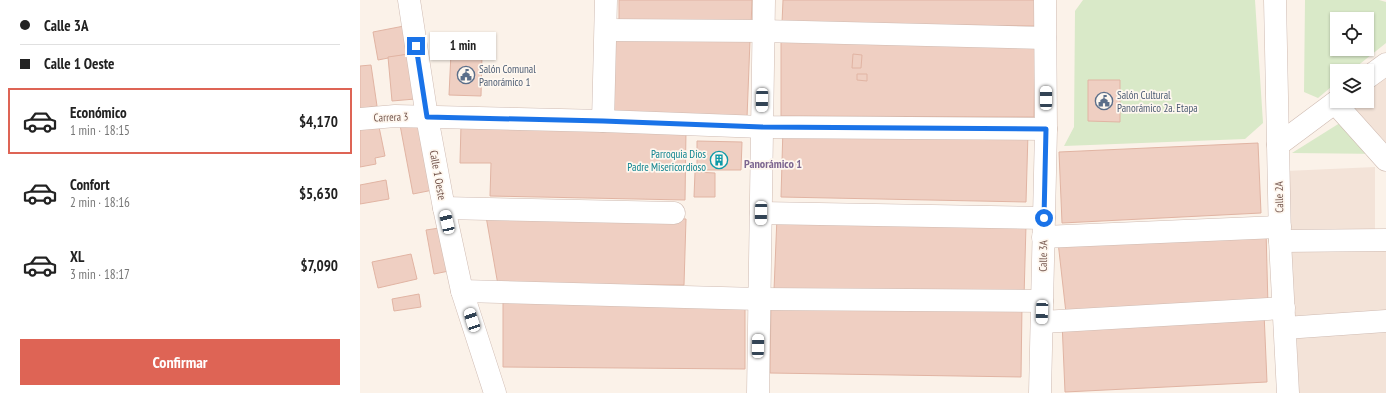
<!DOCTYPE html>
<html lang="es">
<head>
<meta charset="utf-8">
<style>
	:root { --surface:#fff; --page:#f2f2f2; --text:#222; --muted:#767676; --line:#e0e0e0; --accent:#de6455 }
	body { margin:0; font-family:"PT Sans Narrow",sans-serif; background:var(--page); color:var(--text); height:100vh; display:flex; flex-direction:column; font-size:15px; white-space:nowrap }
	* { box-sizing:border-box; margin:0 }
	p { font-size:13px; color:var(--muted) }
	.icon { flex:none; width:22px; height:22px; fill:none; stroke:currentColor; stroke-width:2; stroke-linecap:round; stroke-linejoin:round }
	.map { position:relative; flex:1; overflow:hidden }
	.side { display:flex; flex-direction:column; background:var(--surface); width:360px }
	.side>* { flex:none }
	.banner { display:grid; align-content:center; height:88px; padding:0 20px; background:var(--surface) }
	.fabs { position:absolute; left:970px; top:12px; display:grid; gap:8px }
	.fabs a { display:grid; place-items:center; width:44px; height:44px; border-radius:0px; background:var(--surface); box-shadow:0 1px 3px #0004; font-size:20px }
	.end { position:absolute; width:18px; height:18px; margin:-9px; border:5px solid #1a73e8; background:#fff; box-shadow:0 0 0 2px #fff }
	.from { border-radius:50% }
	.bubble { position:absolute; height:28px; border-radius:0px; background:var(--surface); box-shadow:0 1px 3px #0004; font-size:13px; font-weight:700; line-height:28px; text-align:center }
	.car { position:absolute; width:12px; height:24px; margin:-12px -6px; border-radius:5px; box-shadow:0 0 3px 1px #0007; background:linear-gradient(#fff 24%,#345 0 40%,#fff 0 76%,#345 0 86%,#fff 0) }
	.banner b { display:flex; align-items:center; gap:14px; height:38px; font-size:15px }
	.banner b+b { border-top:1px solid var(--line) }
	.banner i { width:10px; height:10px; background:var(--text) }
	ul { padding:0; list-style:none }
	li { display:flex; align-items:center; gap:12px; height:66px; margin:0 8px 6px; padding:0 12px; border:2px solid transparent; border-radius:0px }
	li div { flex:1 }
	li b { display:block; font-size:15px }
	li em { font-style:normal; font-weight:700 }
	li.active { border-color:var(--accent) }
	li>.icon { width:36px; height:36px; stroke-width:1.5 }
	.primary-button { display:flex; gap:8px; margin-top:auto; padding:8px 20px }
	.primary-button a { flex:1; height:46px; border-radius:0px; background:var(--accent); color:#fff; font-size:16px; font-weight:700; line-height:46px; text-align:center }
	main { display:flex; flex:1; min-height:0 }
	.map>svg:first-child { display:block }
	.residential { fill:#f3e3d8 }
	.green { fill:#d9e9c8; fill-rule:evenodd }
	.building { fill:#efcfc2; stroke:#e1b4a3 }
	.lines { fill:none; stroke-linecap:round; stroke-linejoin:round }
	.minor-casing { stroke:#cfbbb2; stroke-width:23 }
	.minor { stroke:#fff; stroke-width:22 }
	.route { stroke:#1a73e8; stroke-width:5 }
	.labels { text-anchor:middle; dominant-baseline:central; stroke-width:3.5; stroke-linejoin:round; paint-order:stroke }
	.service-label { font-size:11px; fill:#4e5e75; stroke:#fef7ef; text-anchor:start }
	.street-label { font-size:11px; fill:#75574e; stroke:#fef7ef }
	.culture-label { font-size:11px; fill:#0d838f; stroke:#fef7ef; text-anchor:end }
	.neighbourhood-label { font-size:12px; font-weight:bold; fill:#7d6690; stroke:#fef7ef }
</style>
</head>
<body>
<main>
<section class="side">
<div class="banner">
<b><i class="from"></i>Calle 3A</b>
<b><i></i>Calle 1 Oeste</b>
</div>
<ul>
<li class="active"><svg class="icon" aria-label="car" viewBox="0 0 24 24"><path d="M5 17H2v-5l4-1 3-4h7l3 4 3 1v5h-3M9 17h6M6 11h13"/><circle cx="7" cy="17" r="2"/><circle cx="17" cy="17" r="2"/></svg><div><b>Económico</b><p>1 min · 18:15</p></div><em>$4,170</em></li>
<li><svg class="icon" aria-label="car" viewBox="0 0 24 24"><path d="M5 17H2v-5l4-1 3-4h7l3 4 3 1v5h-3M9 17h6M6 11h13"/><circle cx="7" cy="17" r="2"/><circle cx="17" cy="17" r="2"/></svg><div><b>Confort</b><p>2 min · 18:16</p></div><em>$5,630</em></li>
<li><svg class="icon" aria-label="car" viewBox="0 0 24 24"><path d="M5 17H2v-5l4-1 3-4h7l3 4 3 1v5h-3M9 17h6M6 11h13"/><circle cx="7" cy="17" r="2"/><circle cx="17" cy="17" r="2"/></svg><div><b>XL</b><p>3 min · 18:17</p></div><em>$7,090</em></li>
</ul>
<div class="primary-button"><a>Confirmar</a></div>
</section>
<div class="map">
<svg width="1026" height="393" viewBox="0 0 1026 393">
	<rect width="100%" height="100%" fill="#fbf2e9"/>
	<!-- residential -->
	<g class="residential">
		<path d="M1026 68V153L983 101H1007V82Z"/>
		<path d="M1015 167V235L928 236 926 171Z"/>
		<path d="M1026 244V318L932 323 928 249Z"/>
		<path d="M1026 327V393H937L934 331Z"/>
	</g>
	<!-- green -->
	<g class="green">
		<path d="M723 0H895L903 123 885 139 704 146 714 127 715 11Z"/>
		<path d="M945 0H1019L1026 2V43L991 71H977V82L958 98 944 92ZM977 19H1007V49H977Z"/>
		<path d="M991 116 1024 154 932 153Z"/>
	</g>
	<!-- building -->
	<g class="building">
		<path d="M259 0H392L391 27 259 24Z"/>
		<path d="M423 0H676L675 26 422 23Z"/>
		<path d="M44 26 49 54 18 60 13 32Z"/>
		<path d="M252 34 390 40 387 118 249 112Z"/>
		<path d="M421 40 675 41 674 117 421 116Z"/>
		<path d="M91 53 122 54 121 96 89 95Z"/>
		<path d="M49 54 55 99 32 101 28 57Z"/>
		<path d="M493 54 502 55 501 68H492Z"/>
		<path d="M11 65 17 106 0 109V66Z"/>
		<path d="M497 74H507V81L497 80Z"/>
		<path d="M728 80H760V122L728 121Z"/>
		<path d="M64 121 78 189 53 194 40 125Z"/>
		<path d="M18 122 25 156 15 158 16 164 0 167V125Z"/>
		<path d="M101 125 326 130 325 200 130 196 131 163H100Z"/>
		<path d="M423 127 668 133 666 202 421 197Z"/>
		<path d="M337 141 382 142 381 170H337Z"/>
		<path d="M898 143 901 213 702 223 699 152Z"/>
		<path d="M335 172 355 173V197H334Z"/>
		<path d="M26 180 29 199 0 204V185Z"/>
		<path d="M124 205 326 219 324 285H138Z"/>
		<path d="M417 217 666 225 664 298 414 290Z"/>
		<path d="M86 227 94 270 74 274 66 230Z"/>
		<path d="M906 230 908 306 706 313 698 242Z"/>
		<path d="M51 254 57 279 18 288 12 262Z"/>
		<path d="M59 294 61 307 34 311 32 299Z"/>
		<path d="M143 299 385 301V369L143 367Z"/>
		<path d="M411 301 662 305 661 377 410 373Z"/>
		<path d="M904 313 907 382 705 392 702 322Z"/>
	</g>
	<g class="lines">
		<defs>
			<g id="minor">
				<path d="M49 0 67 117 84 208 102 291 135 393"/>
				<path d="M915 0 920 241 928 393"/>
				<path d="M246 30 403 31 685 38"/>
				<path d="M1007 78 1026 64"/>
				<path d="M975 103 1026 160"/>
				<path d="M0 119 35 116 243 121 402 127 686 129"/>
				<path d="M243 121 246 0"/>
				<path d="M918 145 977 101"/>
				<path d="M84 208 314 213"/>
				<path d="M401 213 684 218"/>
				<path d="M683 237 920 227"/>
				<path d="M920 241 1026 240"/>
				<path d="M102 291 399 299 682 301"/>
				<path d="M682 322 924 308"/>
				<path d="M925 328 1026 321"/>
				<path d="M398 393 404 0"/>
				<path d="M680 393 686 129 685 0"/>
			</g>
		</defs>
		<!-- minor casing -->
		<use href="#minor" class="minor-casing"/>
		<!-- minor -->
		<use href="#minor" class="minor"/>
	</g>
	<g class="lines">
		<!-- route -->
		<path class="route" d="M56 46 67 117 243 121 402 127 686 129 684 218"/>
	</g>
	<!-- icons -->
	<defs>
		<symbol id="civic-ring" viewBox="-11 -11 22 22"><circle r="9.5" fill="#fef7ef" stroke="#5c6f8a" stroke-width="1.5"/><path d="M-.6-6.5H3V-4.5H.6V-3L4-1V1h2V6H-6V1h2V-1L-.6-3ZM-1.2 2.5V6h2.4V2.5Z" fill="#5c6f8a"/></symbol>
		<symbol id="building-ring" viewBox="-11 -11 22 22"><circle r="9.5" fill="#fef7ef" stroke="#0f9aa8" stroke-width="1.5"/><path d="M-4-6H4V6H1V3H-1V6H-4ZM-2.5-4.3h1.7v1.8h-1.7ZM.8-4.3h1.7v1.8H.8ZM-2.5-1h1.7V.8h-1.7ZM.8-1h1.7V.8H.8Z" fill="#0f9aa8"/></symbol>
	</defs>
	<g fill-rule="evenodd">
		<use href="#civic-ring" x="96" y="65" width="20" height="20"/>
		<use href="#civic-ring" x="734" y="91" width="20" height="20"/>
		<use href="#building-ring" x="349" y="150" width="20" height="20"/>
	</g>
	<g class="labels">
		<!-- service labels -->
		<g class="service-label">
			<text x="119" y="69">Salón Comunal<tspan x="119" dy="13">Panorámico 1</tspan></text>
			<text x="757" y="95">Salón Cultural<tspan x="757" dy="13">Panorámico 2a. Etapa</tspan></text>
		</g>
		<!-- street labels -->
		<g class="street-label">
			<text transform="translate(31 117) rotate(-2)">Carrera 3</text>
			<text transform="translate(78 175) rotate(80)">Calle 1 Oeste</text>
			<text transform="translate(919 197) rotate(-91)">Calle 2A</text>
			<text transform="translate(683 256) rotate(-89)">Calle 3A</text>
		</g>
		<!-- culture labels -->
		<g class="culture-label">
			<text x="346" y="154">Parroquia Dios<tspan x="346" dy="13">Padre Misericordioso</tspan></text>
		</g>
		<!-- neighbourhood labels -->
		<g class="neighbourhood-label">
			<text x="413" y="163">Panorámico 1</text>
		</g>
	</g>
</svg>
<div class="fabs">
<a><svg class="icon" aria-label="locate" viewBox="0 0 24 24"><circle cx="12" cy="12" r="6"/><path d="M12 2v4M12 18v4M2 12h4M18 12h4"/></svg></a>
<a><svg class="icon" aria-label="layers" viewBox="0 0 24 24"><path d="M12 4l9 5-9 5-9-5zM3 14l9 5 9-5"/></svg></a>
</div>
<i class="end from" style="left:684px;top:218px"></i>
<i class="end" style="left:56px;top:46px"></i>
<div class="bubble" style="left:70px;top:32px;width:66px">1 min</div>
<i class="car" style="left:686px;top:98px;rotate:0deg"></i>
<i class="car" style="left:402px;top:100px;rotate:181deg"></i>
<i class="car" style="left:401px;top:213px;rotate:181deg"></i>
<i class="car" style="left:87px;top:222px;rotate:347deg"></i>
<i class="car" style="left:682px;top:312px;rotate:182deg"></i>
<i class="car" style="left:112px;top:320px;rotate:342deg"></i>
<i class="car" style="left:398px;top:346px;rotate:1deg"></i>
</div>
</main>
</body>
</html>
